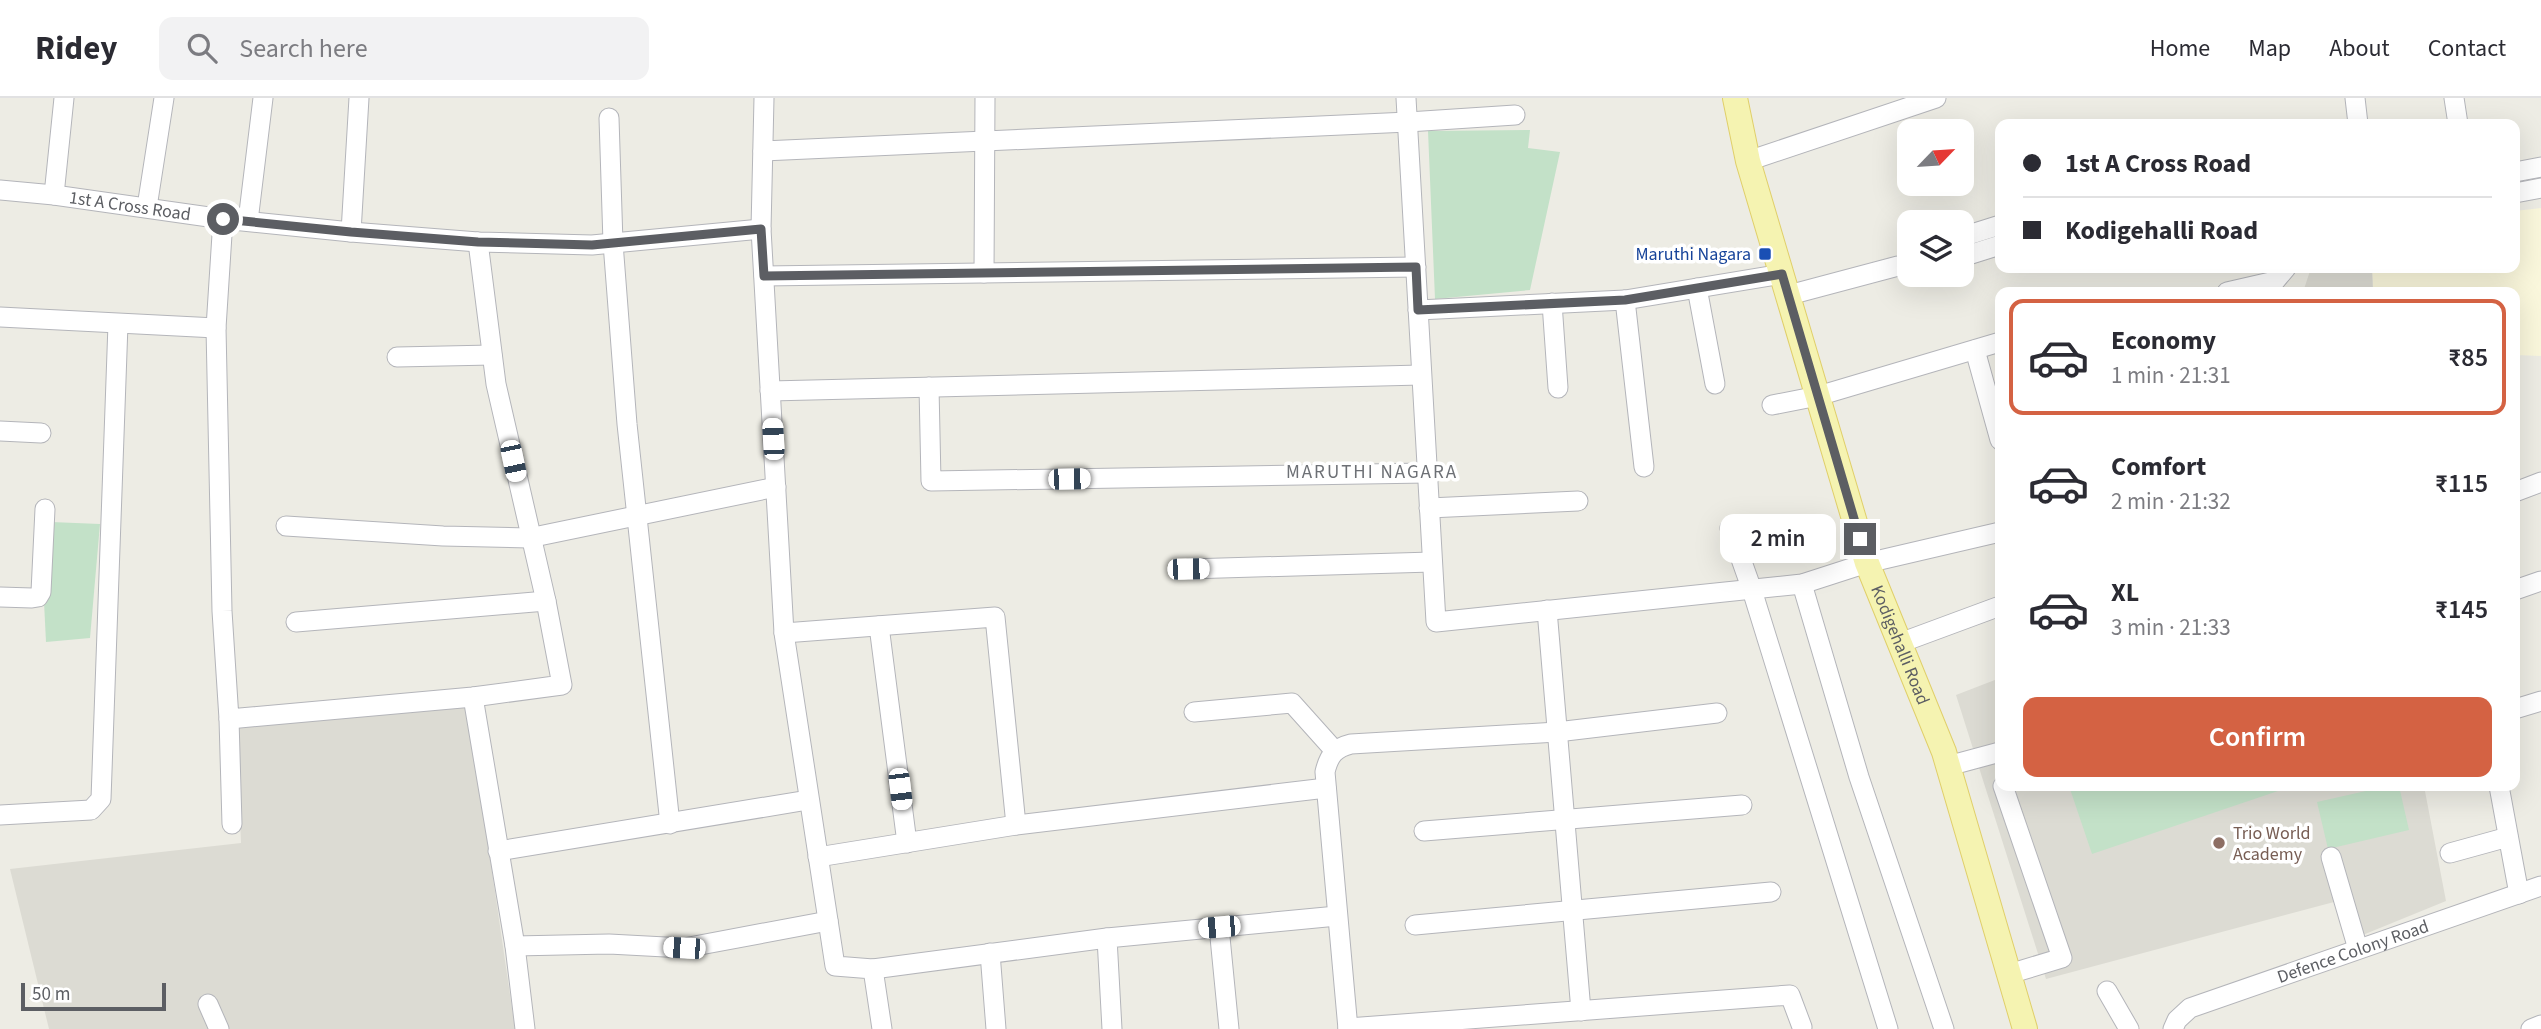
<!DOCTYPE html>
<html lang="en">
<head>
<meta charset="utf-8">
<style>
	:root { --surface:#fff; --page:#f2f2f3; --text:#2b2b33; --muted:#7c7c81; --line:#e1e1e2; --accent:#d46243 }
	body { margin:0; font-family:"Source Sans 3",sans-serif; background:var(--page); color:var(--text); height:100vh; display:flex; flex-direction:column; font-size:26px; white-space:nowrap }
	* { box-sizing:border-box; margin:0 }
	p { font-size:23px; color:var(--muted) }
	.icon { flex:none; width:38px; height:38px; fill:none; stroke:currentColor; stroke-width:2; stroke-linecap:round; stroke-linejoin:round }
	.map { position:relative; flex:1; overflow:hidden }
	.sheet { position:absolute; left:1995px; top:189px; width:525px; height:504px; display:flex; flex-direction:column; background:var(--surface); border-radius:14px; box-shadow:0 7px 28px #0002 }
	.sheet>* { flex:none }
	.hud { position:absolute; left:1995px; top:21px; width:525px; height:154px; border-radius:14px; box-shadow:0 7px 28px #0002; display:grid; align-content:center; height:154px; padding:0 28px; background:var(--surface) }
	.needle { width:46px; rotate:65deg }
	.fabs { position:absolute; left:1897px; top:21px; display:grid; gap:14px }
	.fabs a { display:grid; place-items:center; width:77px; height:77px; border-radius:14px; background:var(--surface); box-shadow:0 7px 28px #0002; font-size:35px }
	.scale { position:absolute; left:21px; bottom:18px; width:145px; box-sizing:border-box; padding-left:7px; border:4px solid #5c5e63; border-top:0; font-size:19px; line-height:24px; white-space:nowrap; color:#5c5e63; -webkit-text-stroke:5px #fff; paint-order:stroke }
	.end { position:absolute; width:32px; height:32px; margin:-16px; border:9px solid #5c5e63; background:#fff; box-shadow:0 0 0 4px #fff }
	.from { border-radius:50% }
	.bubble { position:absolute; height:49px; border-radius:14px; background:var(--surface); box-shadow:0 7px 28px #0002; font-size:23px; font-weight:600; line-height:49px; text-align:center }
	.car { position:absolute; width:21px; height:42px; margin:-21px -10px; border-radius:9px; box-shadow:0 0 5px 2px #0007; background:linear-gradient(#fff 24%,#345 0 40%,#fff 0 76%,#345 0 86%,#fff 0) }
	.hud b { display:flex; align-items:center; gap:24px; height:66px; font-size:26px }
	.hud b+b { border-top:2px solid var(--line) }
	.hud i { width:18px; height:18px; background:var(--text) }
	ul { padding:12px 0 0; list-style:none }
	li { display:flex; align-items:center; gap:21px; height:116px; margin:0 14px 10px; padding:0 14px; border:4px solid transparent; border-radius:14px }
	li div { flex:1 }
	li b { display:block; font-size:26px }
	li em { font-style:normal; font-weight:600 }
	li.active { border-color:var(--accent) }
	li>.icon { width:63px; height:63px; stroke-width:1.5 }
	.primary-button { display:flex; gap:14px; margin-top:auto; padding:14px 28px }
	.primary-button a { flex:1; height:80px; border-radius:14px; background:var(--accent); color:#fff; font-size:28px; font-weight:600; line-height:80px; text-align:center }
	header { display:flex; align-items:center; gap:42px; box-sizing:border-box; height:98px; padding:0 35px; background:var(--surface); border-bottom:2px solid var(--line) }
	header strong { font-size:33px }
	nav { display:flex; gap:38px; margin-inline-start:auto; font-size:24px }
	.search { width:490px; height:63px; background:var(--page); display:flex; align-items:center; gap:18px; box-sizing:border-box; padding:0 24px; border-radius:14px; color:var(--muted); font-size:26px }
	.map>svg:first-child { display:block }
	.commercial { fill:#faf7dc }
	.education { fill:#dcdbd3 }
	.green { fill:#c3e1c8 }
	.lines { fill:none; stroke-linecap:round; stroke-linejoin:round }
	.minor-casing { stroke:#b4b5ba; stroke-width:21 }
	.major-casing { stroke:#e0cf6a; stroke-width:26 }
	.minor { stroke:#fff; stroke-width:19 }
	.major { stroke:#f5f3b1; stroke-width:24 }
	.route { stroke:#5c5e63; stroke-width:9 }
	.transit-dot { fill:#1a4fb4; stroke:#fff; stroke-width:2.5 }
	.education-dot { fill:#8d6e63; stroke:#fff; stroke-width:2.5 }
	.labels { text-anchor:middle; dominant-baseline:central; stroke-width:7; stroke-linejoin:round; paint-order:stroke }
	.street-label { font-size:18px; fill:#5c5e63; stroke:#fff }
	.transit-label { font-size:18px; fill:#164399; stroke:#fff; text-anchor:end }
	.education-label { font-size:18px; fill:#785e54; stroke:#fff; text-anchor:start }
	.neighbourhood-label { font-size:19px; letter-spacing:2px; fill:#6d7075; stroke:#fff }
</style>
</head>
<body>
<header>
<strong>Ridey</strong>
<div class="search"><svg class="icon" aria-label="search" viewBox="0 0 24 24"><circle cx="10" cy="10" r="6"/><path d="M15 15l6 6"/></svg>Search here</div>
<nav><a>Home</a><a>Map</a><a>About</a><a>Contact</a></nav>
</header>
<div class="map">
<svg width="2541" height="931" viewBox="0 0 2541 931">
	<rect width="100%" height="100%" fill="#edece4"/>
	<!-- commercial -->
	<path class="commercial" d="M2541 110V258L2515 257V194H2373L2372 170H2515V113Z"/>
	<!-- education -->
	<g class="education">
		<path d="M2311 170H2372L2373 194H2303Z"/>
		<path d="M2000 580V688H2424L2446 803 2348 843 2334 804 2046 881 1956 597Z"/>
		<path d="M467 602 515 931H49L10 771 241 745 236 626Z"/>
	</g>
	<!-- green -->
	<g class="green">
		<path d="M1530 32 1528 50 1560 54 1530 192 1435 201 1428 33Z"/>
		<path d="M51 424 100 426 90 540 46 544 44 504Z"/>
		<path d="M2069 688H2277L2278 693 2092 756Z"/>
		<path d="M2388 688H2399L2409 732 2328 751 2317 704Z"/>
	</g>
	<g class="lines">
		<defs>
			<g id="minor">
				<path d="M764 0 761 131 784 535 835 868 873 871 882 931"/>
				<path d="M1406 0 1436 524 1802 486 1867 465 2000 434"/>
				<path d="M2355 0 2358 26"/>
				<path d="M2454 0 2458 26"/>
				<path d="M609 20 613 145 627 326 670 726"/>
				<path d="M763 53 1408 24 1515 17"/>
				<path d="M1748 63 1936 0"/>
				<path d="M2515 74 2541 69"/>
				<path id="s1" d="M0 92 54 97 223 121 351 134 478 144 592 147 761 131"/>
				<path d="M2515 95 2541 90"/>
				<path d="M54 97 64 0"/>
				<path d="M147 109 164 0"/>
				<path d="M223 121 216 230 222 513 229 621 473 599 562 587 546 503 496 286 478 144"/>
				<path d="M248 123 263 0"/>
				<path d="M351 134 359 0"/>
				<path d="M1962 139 2000 127"/>
				<path d="M1962 159 2000 147"/>
				<path d="M984 175 985 0"/>
				<path d="M764 178 1416 169"/>
				<path d="M1697 190 1715 286"/>
				<path d="M2227 194 2275 183 2286 170"/>
				<path d="M1789 197 1898 168 1909 170"/>
				<path d="M1625 202 1644 369"/>
				<path d="M1552 205 1558 290"/>
				<path d="M1418 212 1625 202 1782 176"/>
				<path d="M0 219 216 230"/>
				<path d="M1975 252 2000 342"/>
				<path d="M397 259 492 257"/>
				<path d="M929 289 931 383 1427 375"/>
				<path d="M770 293 1421 277"/>
				<path d="M1772 307 1818 298 2000 244"/>
				<path d="M0 333 41 335"/>
				<path d="M2515 394 2541 384"/>
				<path d="M1429 410 1578 403"/>
				<path d="M286 428 443 438 529 440 776 389"/>
				<path d="M1730 430 1752 492 1888 931"/>
				<path d="M1188 471 1432 464"/>
				<path d="M1802 486 1859 679 1944 931"/>
				<path d="M2515 492 2541 483"/>
				<path d="M0 499 32 500 38 499 41 494 45 411"/>
				<path d="M1547 512 1581 913"/>
				<path d="M296 524 546 503"/>
				<path d="M879 528 907 745"/>
				<path d="M784 535 995 519 1016 727"/>
				<path d="M1900 545 2000 508"/>
				<path d="M473 599 515 848 525 931"/>
				<path d="M2515 611 2541 603"/>
				<path d="M1194 614 1292 605 1335 653"/>
				<path d="M229 621 232 726"/>
				<path d="M1948 668 2000 654"/>
				<path d="M2003 688 2062 860 2009 876"/>
				<path d="M2499 688 2519 796"/>
				<path d="M0 717 91 712 101 701 118 226"/>
				<path d="M1424 733 1742 707"/>
				<path d="M498 753 808 702"/>
				<path d="M2450 755 2508 739"/>
				<path d="M818 759 1016 727 1326 690"/>
				<path d="M2331 759 2358 851"/>
				<path d="M1415 827 1771 794"/>
				<path d="M1219 829 1229 931"/>
				<path d="M515 848 609 846 684 850 828 823"/>
				<path d="M990 855 996 931"/>
				<path d="M873 871 1107 840"/>
				<path d="M2107 893 2129 931"/>
				<path d="M208 906 219 931"/>
				<path d="M1348 930 1790 897 1802 929"/>
				<path d="M1112 931 1107 840 1337 818"/>
				<path d="M1348 931 1325 674C1329 657 1335 650 1351 646L1557 634 1717 615"/>
				<path id="s2" d="M2173 931 2177 922 2190 910 2541 788"/>
				<path d="M2531 931 2541 927"/>
			</g>
			<g id="major">
				<path id="s3" d="M1735 0 1748 63 1867 465 1944 654 2025 931"/>
			</g>
		</defs>
		<!-- minor casing -->
		<use href="#minor" class="minor-casing"/>
		<!-- major casing -->
		<use href="#major" class="major-casing"/>
		<!-- minor -->
		<use href="#minor" class="minor"/>
		<!-- major -->
		<use href="#major" class="major"/>
	</g>
	<g class="lines">
		<!-- route -->
		<path class="route" d="M223 121 351 134 478 144 592 147 761 131 764 178 1416 169 1418 212 1625 202 1782 176 1860 441"/>
	</g>
	<!-- markers -->
	<rect class="transit-dot" x="1758" y="149" width="14" height="14" rx="3.5"/>
	<circle class="education-dot" cx="2219" cy="745" r="7"/>
	<g class="labels">
		<!-- street labels -->
		<g class="street-label">
			<text stroke="none"><textPath href="#s1" startOffset="131">1st A Cross Road</textPath></text>
			<text stroke="none"><textPath href="#s3" startOffset="572">Kodigehalli Road</textPath></text>
			<text stroke="none"><textPath href="#s2" startOffset="200">Defence Colony Road</textPath></text>
		</g>
		<!-- transit labels -->
		<g class="transit-label">
			<text x="1751" y="156">Maruthi Nagara</text>
		</g>
		<!-- education labels -->
		<g class="education-label">
			<text x="2233" y="735">Trio World<tspan x="2233" dy="21">Academy</tspan></text>
		</g>
		<!-- neighbourhood labels -->
		<g class="neighbourhood-label">
			<text x="1372" y="374">MARUTHI NAGARA</text>
		</g>
	</g>
</svg>
<div class="fabs">
<a><svg class="needle" viewBox="-14 -14 28 28"><path d="M0-13l5 13h-10z" fill="#e53935"/><path d="M0 13l5-13h-10z" fill="#7c7c81"/></svg></a>
<a><svg class="icon" aria-label="layers" viewBox="0 0 24 24"><path d="M12 4l9 5-9 5-9-5zM3 14l9 5 9-5"/></svg></a>
</div>
<div class="scale">50 m</div>
<i class="end from" style="left:223px;top:121px"></i>
<i class="end" style="left:1860px;top:441px"></i>
<div class="bubble" style="left:1720px;top:416px;width:116px">2 min</div>
<i class="car" style="left:773px;top:341px;rotate:357deg"></i>
<i class="car" style="left:513px;top:363px;rotate:168deg"></i>
<i class="car" style="left:1069px;top:381px;rotate:89deg"></i>
<i class="car" style="left:1188px;top:471px;rotate:89deg"></i>
<i class="car" style="left:900px;top:691px;rotate:173deg"></i>
<i class="car" style="left:1219px;top:829px;rotate:265deg"></i>
<i class="car" style="left:684px;top:850px;rotate:273deg"></i>
<div class="hud">
<b><i class="from"></i>1st A Cross Road</b>
<b><i></i>Kodigehalli Road</b>
</div>
<section class="sheet">
<ul>
<li class="active"><svg class="icon" aria-label="car" viewBox="0 0 24 24"><path d="M5 17H2v-5l4-1 3-4h7l3 4 3 1v5h-3M9 17h6M6 11h13"/><circle cx="7" cy="17" r="2"/><circle cx="17" cy="17" r="2"/></svg><div><b>Economy</b><p>1 min · 21:31</p></div><em>₹85</em></li>
<li><svg class="icon" aria-label="car" viewBox="0 0 24 24"><path d="M5 17H2v-5l4-1 3-4h7l3 4 3 1v5h-3M9 17h6M6 11h13"/><circle cx="7" cy="17" r="2"/><circle cx="17" cy="17" r="2"/></svg><div><b>Comfort</b><p>2 min · 21:32</p></div><em>₹115</em></li>
<li><svg class="icon" aria-label="car" viewBox="0 0 24 24"><path d="M5 17H2v-5l4-1 3-4h7l3 4 3 1v5h-3M9 17h6M6 11h13"/><circle cx="7" cy="17" r="2"/><circle cx="17" cy="17" r="2"/></svg><div><b>XL</b><p>3 min · 21:33</p></div><em>₹145</em></li>
</ul>
<div class="primary-button"><a>Confirm</a></div>
</section>
</div>
</body>
</html>
